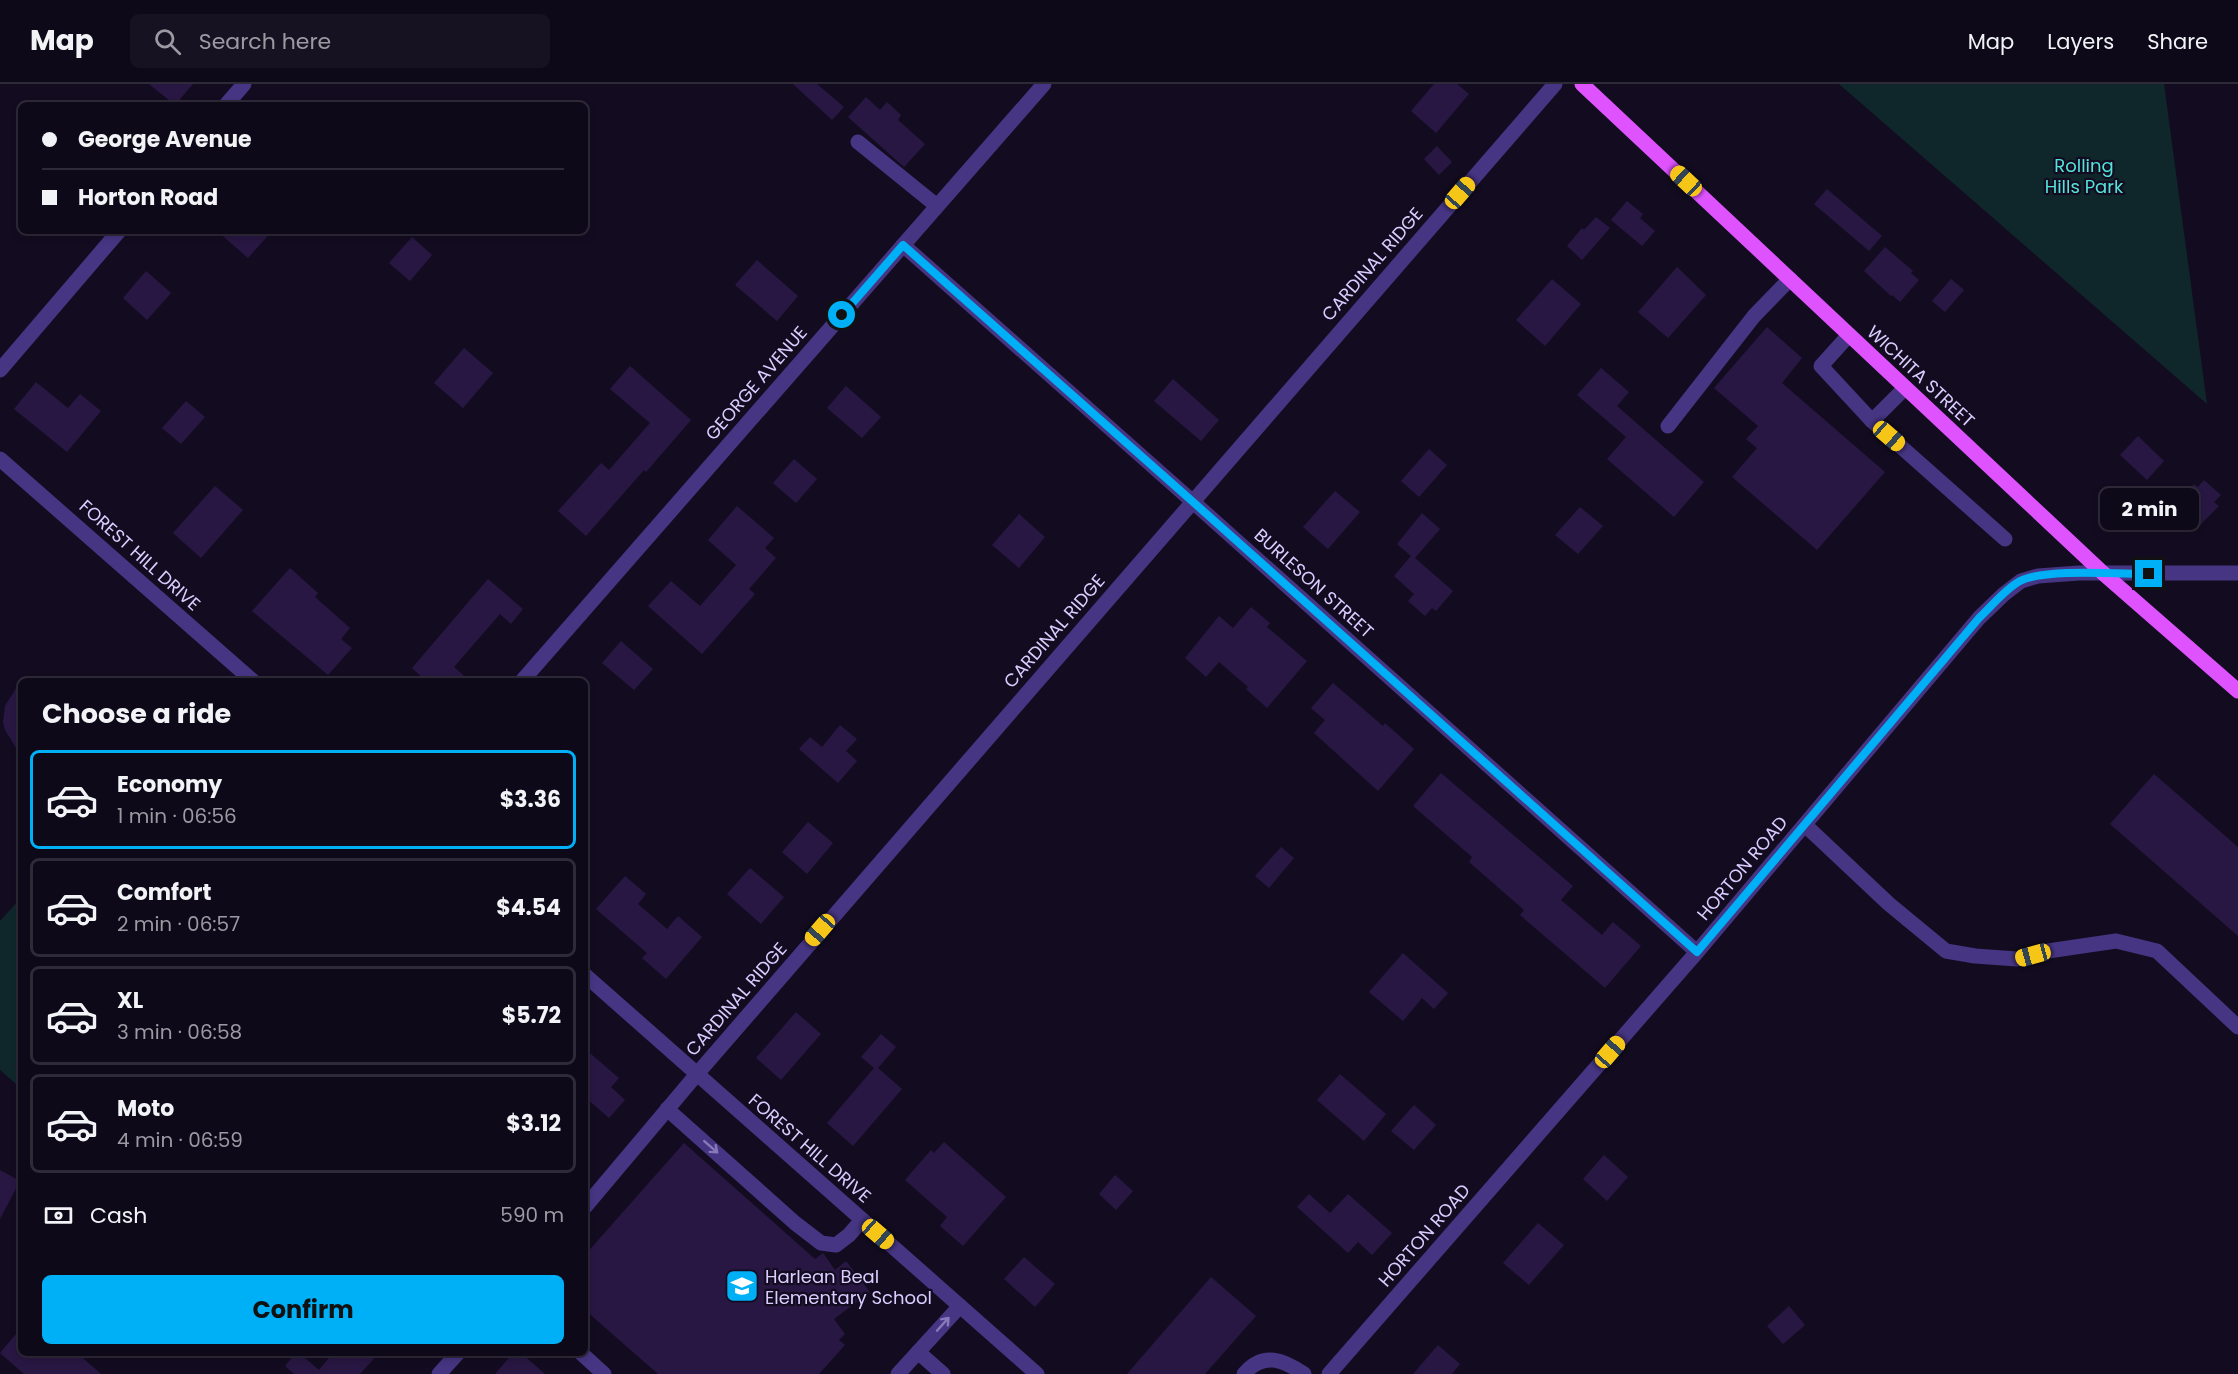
<!DOCTYPE html>
<html lang="en">
<head>
<meta charset="utf-8">
<style>
	:root { --surface:#0e0919; --page:#171222; --text:#f1f3f6; --muted:#9b9aa2; --line:#2e2a38; --accent:#00b0f7 }
	body { margin:0; font-family:Poppins,sans-serif; background:var(--page); color:var(--text); height:100vh; display:flex; flex-direction:column; font-size:22px; white-space:nowrap }
	* { box-sizing:border-box; margin:0 }
	p { font-size:20px; color:var(--muted) }
	.icon { flex:none; width:33px; height:33px; fill:none; stroke:currentColor; stroke-width:2; stroke-linecap:round; stroke-linejoin:round }
	.map { position:relative; flex:1; overflow:hidden }
	.panel { position:absolute; left:18px; top:594px; width:570px; height:678px; display:flex; flex-direction:column; background:var(--surface); border-radius:9px; box-shadow:0 3px 9px #0003,0 0 0 2px var(--line) }
	.panel>* { flex:none }
	.guide { position:absolute; left:18px; top:18px; width:570px; height:132px; border-radius:9px; box-shadow:0 3px 9px #0003,0 0 0 2px var(--line); display:grid; align-content:center; height:132px; padding:0 24px; background:var(--surface) }
	.end { position:absolute; width:27px; height:27px; margin:-14px; border:8px solid #00b0f7; background:#111; box-shadow:0 0 0 3px #111 }
	.from { border-radius:50% }
	.bubble { position:absolute; height:42px; border-radius:9px; background:var(--surface); box-shadow:0 3px 9px #0003,0 0 0 2px var(--line); font-size:20px; font-weight:700; line-height:42px; text-align:center }
	.car { position:absolute; width:18px; height:36px; margin:-18px -9px; border-radius:8px; box-shadow:0 0 4px 2px #0007; background:linear-gradient(#f5c518 24%,#345 0 40%,#f5c518 0 76%,#345 0 86%,#f5c518 0) }
	.guide b { display:flex; align-items:center; gap:21px; height:57px; font-size:22px }
	.guide b+b { border-top:2px solid var(--line) }
	.guide i { width:15px; height:15px; background:var(--text) }
	ul { padding:0; list-style:none }
	li { display:flex; align-items:center; gap:18px; height:99px; margin:0 12px 9px; padding:0 12px; border:3px solid var(--line); border-radius:9px }
	li div { flex:1 }
	li b { display:block; font-size:22px }
	li em { font-style:normal; font-weight:700 }
	li.active { border-color:var(--accent) }
	li>.icon { width:54px; height:54px; stroke-width:1.5 }
	h2 { padding:0 24px; font-size:27px; line-height:72px }
	.pay { display:flex; align-items:center; gap:15px; height:66px; padding:0 24px; font-size:22px }
	.pay p { margin-inline-start:auto }
	.action { display:flex; gap:12px; margin-top:auto; padding:12px 24px }
	.action a { flex:1; height:69px; border-radius:9px; background:var(--accent); color:#111; font-size:24px; font-weight:700; line-height:69px; text-align:center }
	header { display:flex; align-items:center; gap:36px; box-sizing:border-box; height:84px; padding:0 30px; background:var(--surface); border-bottom:2px solid var(--line) }
	header strong { font-size:28px }
	nav { display:flex; gap:33px; margin-inline-start:auto; font-size:21px }
	.search { width:420px; height:54px; background:var(--page); display:flex; align-items:center; gap:15px; box-sizing:border-box; padding:0 21px; border-radius:9px; color:var(--muted); font-size:22px }
	.map>svg:first-child { display:block }
	.green { fill:#0f272b }
	.building { fill:#281742 }
	.lines { fill:none; stroke-linecap:round; stroke-linejoin:round }
	.minor { stroke:#463582; stroke-width:15 }
	.major { stroke:#df53ff; stroke-width:15 }
	.oneway { stroke:#8979ba }
	.route { stroke:#00b0f7; stroke-width:8 }
	.labels { text-anchor:middle; dominant-baseline:central; stroke-width:4.5; stroke-linejoin:round; paint-order:stroke }
	.park-label { font-size:18px; fill:#53e3da; stroke:#130c21 }
	.street-label { font-size:18px; fill:#dbccff; stroke:#130c21 }
	.poi-label { font-size:18px; fill:#dbccff; stroke:#130c21; text-anchor:start }
</style>
</head>
<body>
<header>
<strong>Map</strong>
<div class="search"><svg class="icon" aria-label="search" viewBox="0 0 24 24"><circle cx="10" cy="10" r="6"/><path d="M15 15l6 6"/></svg>Search here</div>
<nav><a>Map</a><a>Layers</a><a>Share</a></nav>
</header>
<div class="map">
<svg width="2238" height="1290" viewBox="0 0 2238 1290">
	<rect width="100%" height="100%" fill="#130c21"/>
	<!-- green -->
	<g class="green">
		<path d="M1839 0H2164L2207 320Z"/>
		<path d="M21 814V1004L0 986V837Z"/>
	</g>
	<!-- building -->
	<g class="building">
		<path d="M149 0H193L175 21Z"/>
		<path d="M793 0H817L844 23 832 36Z"/>
		<path d="M1434 0H1457L1469 10 1436 49 1411 27Z"/>
		<path d="M866 13 880 26 887 18 901 31 898 36 925 60 904 83 848 33Z"/>
		<path d="M1437 62 1452 78 1439 91 1424 75Z"/>
		<path d="M1827 105 1882 152 1869 167 1814 120Z"/>
		<path d="M1627 117 1643 130 1640 134 1655 147 1642 162 1611 136Z"/>
		<path d="M1596 133 1610 144 1582 176 1567 162 1582 144 1584 146Z"/>
		<path d="M217 147H272L248 174Z"/>
		<path d="M412 153 432 171 410 197 389 179Z"/>
		<path d="M1885 163 1913 187 1911 189 1919 196 1900 218 1892 211 1891 212 1864 187Z"/>
		<path d="M757 176 798 212 777 237 735 201Z"/>
		<path d="M1677 183 1706 211 1668 254 1638 228Z"/>
		<path d="M146 187 171 209 147 236 123 214Z"/>
		<path d="M1552 195 1581 220 1545 262 1516 236Z"/>
		<path d="M1951 195 1964 206 1945 228 1932 217Z"/>
		<path d="M1767 243 1802 274 1782 299 1885 388 1817 466 1732 393 1757 364 1746 355 1758 342 1714 304Z"/>
		<path d="M464 264 493 289 463 324 434 299Z"/>
		<path d="M630 282 691 336 646 388 644 386 586 452 558 427 601 379 609 386 650 339 610 305Z"/>
		<path d="M1601 284 1629 308 1617 322 1704 398 1674 433 1607 375 1626 353 1577 311Z"/>
		<path d="M1173 295 1219 336 1201 357 1154 317Z"/>
		<path d="M36 298 68 324 80 310 101 327 67 368 14 325Z"/>
		<path d="M846 302 881 333 862 354 827 324Z"/>
		<path d="M186 317 205 333 181 360 162 344Z"/>
		<path d="M2138 352 2164 377 2147 396 2120 371Z"/>
		<path d="M1429 365 1447 381 1419 413 1401 397Z"/>
		<path d="M794 375 817 395 796 419 773 399Z"/>
		<path d="M2204 396 2221 411 2214 418 2219 422 2199 442 2176 420 2194 400 2198 403Z"/>
		<path d="M215 402 243 426 201 474 173 449Z"/>
		<path d="M1335 407 1360 428 1328 465 1303 443Z"/>
		<path d="M737 422 774 454 765 464 776 474 749 505 755 510 702 570 648 522 671 497 700 522 736 481 708 456Z"/>
		<path d="M1580 423 1603 442 1578 470 1555 451Z"/>
		<path d="M1422 429 1440 445 1415 474 1453 507 1436 527 1432 524 1425 532 1408 517 1414 510 1394 492 1411 472 1397 460Z"/>
		<path d="M1019 430 1045 453 1019 484 992 461Z"/>
		<path d="M290 484 318 509 315 513 350 544 341 555 352 564 328 591 252 527Z"/>
		<path d="M488 495 523 525 511 540 500 530 454 583 470 597H426L412 584Z"/>
		<path d="M1251 523 1270 539 1267 543 1307 577 1267 624 1246 605 1248 603 1219 578 1206 593 1185 574 1219 532 1233 544Z"/>
		<path d="M621 557 653 585 634 606 602 579Z"/>
		<path d="M21 596V672L5 646 3 638 5 622Z"/>
		<path d="M1333 599 1383 642 1385 639 1414 665 1378 707 1314 649 1325 636 1311 624Z"/>
		<path d="M840 641 857 655 846 667 857 677 838 699 799 665 810 653 822 663Z"/>
		<path d="M1441 689 1573 802 1561 816 1602 851 1613 838 1641 862 1605 904 1520 831 1524 826 1469 778 1472 773 1413 722Z"/>
		<path d="M2154 690 2238 763V852L2110 740Z"/>
		<path d="M808 738 833 759 807 790 782 768Z"/>
		<path d="M1281 763 1294 774 1269 804 1255 792Z"/>
		<path d="M750 784 784 813 761 840 727 810Z"/>
		<path d="M625 792 646 810 638 820 667 845 678 832 702 853 666 895 642 874 647 869 596 825Z"/>
		<path d="M1403 869 1448 909 1434 925 1422 914 1403 937 1369 908Z"/>
		<path d="M796 928 821 950 781 996 756 974Z"/>
		<path d="M881 950 896 963 878 984 902 1005 853 1062 827 1039 874 984 861 973Z"/>
		<path d="M585 965 619 994 611 1003 625 1016 609 1034 585 1013Z"/>
		<path d="M1340 990 1386 1030 1364 1057 1317 1016Z"/>
		<path d="M1414 1021 1436 1041 1414 1066 1391 1047Z"/>
		<path d="M944 1058 1006 1113 963 1162 940 1142 947 1133 905 1096 931 1066 934 1069Z"/>
		<path d="M684 1059 815 1175 823 1169 835 1186 846 1177 870 1208 834 1235 845 1250 839 1256 845 1261 819 1290H658L585 1226V1171Z"/>
		<path d="M1604 1071 1628 1093 1607 1117 1583 1095Z"/>
		<path d="M0 1086 20 1097 0 1135Z"/>
		<path d="M1115 1091 1133 1107 1116 1126 1099 1110Z"/>
		<path d="M1309 1110 1330 1129 1348 1110 1392 1149 1372 1171 1358 1158 1348 1169 1297 1123Z"/>
		<path d="M1538 1139 1564 1161 1529 1201 1503 1179Z"/>
		<path d="M1024 1173 1055 1200 1035 1223 1004 1195Z"/>
		<path d="M1211 1193 1256 1232 1205 1290H1127Z"/>
		<path d="M1789 1222 1805 1241 1783 1260 1767 1242Z"/>
		<path d="M21 1244V1269H77L101 1290H24L0 1269Z"/>
		<path d="M1438 1261 1460 1280 1452 1290H1413Z"/>
		<path d="M296 1269H299L319 1286 333 1269H379L360 1290H294L285 1282Z"/>
		<path d="M513 1269H521L545 1290H495Z"/>
	</g>
	<g class="lines">
		<!-- minor -->
		<g class="minor">
			<path d="M226 21 244 0"/>
			<path d="M858 58 937 122"/>
			<path d="M903 161 1192 417 1697 868"/>
			<path d="M1849 251 1821 282 1872 337"/>
			<path d="M0 286 119 147"/>
			<path d="M1905 304 1872 337 2005 455"/>
			<path d="M1668 342 1754 232 1790 195"/>
			<path d="M0 375 253 597"/>
			<path d="M522 597 1044 0"/>
			<path d="M1805 741 1889 820 1946 867 1975 872 2017 875 2048 867 2116 857 2157 867 2238 943"/>
			<path d="M585 891 1037 1290"/>
			<path d="M667 1025 795 1139 821 1159 836 1161 849 1151 862 1136"/>
			<path d="M585 1123 697 990 1555 0"/>
			<path d="M918 1268 943 1290"/>
			<path d="M581 1269 604 1290"/>
			<path d="M439 1290 458 1269"/>
			<path d="M898 1290 960 1222"/>
			<path d="M1244 1290C1263 1267 1284 1276 1304 1290"/>
			<path d="M1329 1290 1697 868 1979 534 2004 510 2021 497 2038 492 2079 489H2238"/>
		</g>
		<!-- major -->
		<path class="major" d="M1582 0 2104 490 2238 607"/>
	</g>
	<!-- one-way arrows -->
	<defs><path id="oneway-shaft" d="M-6 0H5M1.5-3L5.5 0L1.5 3" fill="none" stroke-width="1.6" stroke-linecap="round" stroke-linejoin="round" transform="scale(1.5)"/></defs>
	<g class="oneway">
		<use href="#oneway-shaft" transform="translate(711 1063) rotate(41)"/>
		<use href="#oneway-shaft" transform="translate(943 1240) rotate(-48)"/>
	</g>
	<g class="lines">
		<!-- route -->
		<path class="route" d="M842 231 903 161 1192 417 1697 868 1979 534C1992 522 2005 505 2020 497 2046 484 2119 490 2149 490"/>
	</g>
	<!-- icons -->
	<defs>
		<symbol id="school-square" viewBox="-11 -11 22 22"><rect x="-9" y="-9" width="18" height="18" rx="4" fill="#00b0f7" stroke="#130c21"/><path d="M0-5L7-2L0 1L-7-2ZM-4 1L0 2.5L4 1V4Q0 6-4 4Z" fill="#fff"/></symbol>
	</defs>
	<g fill-rule="evenodd">
		<use href="#school-square" x="723" y="1183" width="38" height="38"/>
	</g>
	<g class="labels">
		<!-- park labels -->
		<g class="park-label">
			<text x="2084" y="81">Rolling<tspan x="2084" dy="21">Hills Park</tspan></text>
		</g>
		<!-- street labels -->
		<g class="street-label">
			<text transform="translate(1372 180) rotate(-49)">CARDINAL RIDGE</text>
			<text transform="translate(1921 292) rotate(43)">WICHITA STREET</text>
			<text transform="translate(756 299) rotate(-49)">GEORGE AVENUE</text>
			<text transform="translate(140 471) rotate(42)">FOREST HILL DRIVE</text>
			<text transform="translate(1314 499) rotate(42)">BURLESON STREET</text>
			<text transform="translate(1054 547) rotate(-49)">CARDINAL RIDGE</text>
			<text transform="translate(1742 784) rotate(-50)">HORTON ROAD</text>
			<text transform="translate(736 915) rotate(-49)">CARDINAL RIDGE</text>
			<text transform="translate(810 1064) rotate(41)">FOREST HILL DRIVE</text>
			<text transform="translate(1424 1151) rotate(-49)">HORTON ROAD</text>
		</g>
		<!-- poi labels -->
		<g class="poi-label">
			<text x="765" y="1192">Harlean Beal<tspan x="765" dy="21">Elementary School</tspan></text>
		</g>
	</g>
</svg>
<i class="end from" style="left:842px;top:231px"></i>
<i class="end" style="left:2149px;top:490px"></i>
<div class="bubble" style="left:2100px;top:404px;width:99px">2 min</div>
<i class="car" style="left:1686px;top:97px;rotate:313deg"></i>
<i class="car" style="left:1460px;top:109px;rotate:41deg"></i>
<i class="car" style="left:1889px;top:352px;rotate:131deg"></i>
<i class="car" style="left:820px;top:846px;rotate:221deg"></i>
<i class="car" style="left:2033px;top:871px;rotate:255deg"></i>
<i class="car" style="left:1610px;top:968px;rotate:41deg"></i>
<i class="car" style="left:878px;top:1150px;rotate:131deg"></i>
<div class="guide">
<b><i class="from"></i>George Avenue</b>
<b><i></i>Horton Road</b>
</div>
<section class="panel">
<h2>Choose a ride</h2>
<ul>
<li class="active"><svg class="icon" aria-label="car" viewBox="0 0 24 24"><path d="M5 17H2v-5l4-1 3-4h7l3 4 3 1v5h-3M9 17h6M6 11h13"/><circle cx="7" cy="17" r="2"/><circle cx="17" cy="17" r="2"/></svg><div><b>Economy</b><p>1 min · 06:56</p></div><em>$3.36</em></li>
<li><svg class="icon" aria-label="car" viewBox="0 0 24 24"><path d="M5 17H2v-5l4-1 3-4h7l3 4 3 1v5h-3M9 17h6M6 11h13"/><circle cx="7" cy="17" r="2"/><circle cx="17" cy="17" r="2"/></svg><div><b>Comfort</b><p>2 min · 06:57</p></div><em>$4.54</em></li>
<li><svg class="icon" aria-label="car" viewBox="0 0 24 24"><path d="M5 17H2v-5l4-1 3-4h7l3 4 3 1v5h-3M9 17h6M6 11h13"/><circle cx="7" cy="17" r="2"/><circle cx="17" cy="17" r="2"/></svg><div><b>XL</b><p>3 min · 06:58</p></div><em>$5.72</em></li>
<li><svg class="icon" aria-label="car" viewBox="0 0 24 24"><path d="M5 17H2v-5l4-1 3-4h7l3 4 3 1v5h-3M9 17h6M6 11h13"/><circle cx="7" cy="17" r="2"/><circle cx="17" cy="17" r="2"/></svg><div><b>Moto</b><p>4 min · 06:59</p></div><em>$3.12</em></li>
</ul>
<div class="pay"><svg class="icon" aria-label="cash" viewBox="0 0 24 24"><path d="M3 7h18v10H3z"/><circle cx="12" cy="12" r="2"/></svg>Cash<p>590 m</p></div>
<div class="action"><a>Confirm</a></div>
</section>
</div>
</body>
</html>
